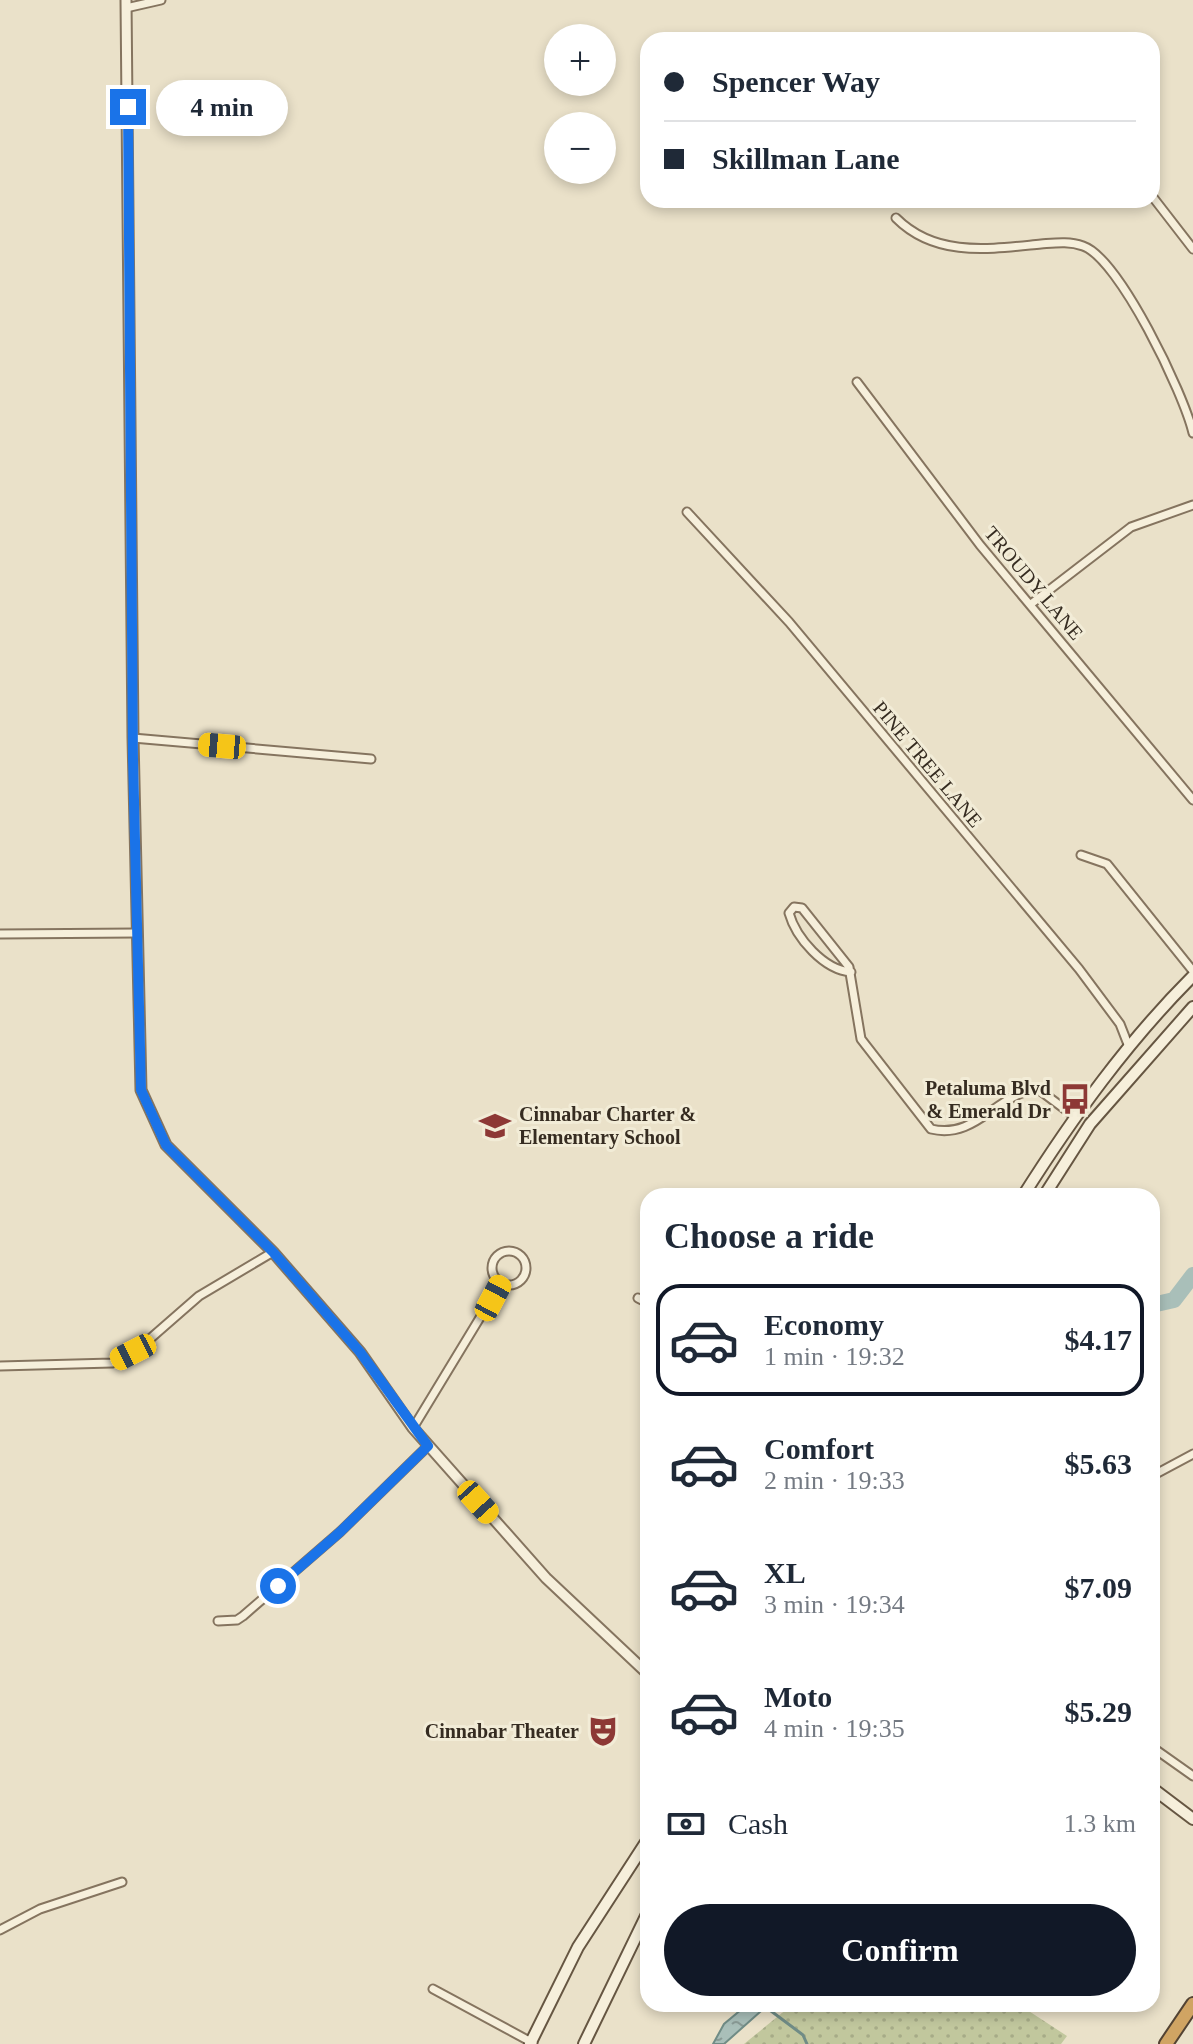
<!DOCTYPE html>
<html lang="en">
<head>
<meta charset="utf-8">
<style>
	:root { --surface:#fff; --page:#f6f6f7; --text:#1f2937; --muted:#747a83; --line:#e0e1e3; --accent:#111827 }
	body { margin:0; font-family:Georgia,serif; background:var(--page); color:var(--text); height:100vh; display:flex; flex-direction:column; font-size:30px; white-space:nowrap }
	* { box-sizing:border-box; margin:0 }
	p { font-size:26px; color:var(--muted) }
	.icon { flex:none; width:44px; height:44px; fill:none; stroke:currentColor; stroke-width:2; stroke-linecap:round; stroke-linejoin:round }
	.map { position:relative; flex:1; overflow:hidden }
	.side { position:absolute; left:640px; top:1188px; width:520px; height:824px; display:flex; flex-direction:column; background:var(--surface); border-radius:24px; box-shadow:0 4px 12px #0003 }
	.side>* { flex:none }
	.guide { position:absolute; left:640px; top:32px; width:520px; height:176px; border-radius:24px; box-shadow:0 4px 12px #0003; display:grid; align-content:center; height:176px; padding:0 24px; background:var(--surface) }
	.fabs { position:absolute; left:544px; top:24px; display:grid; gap:16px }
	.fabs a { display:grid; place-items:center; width:72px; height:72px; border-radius:50%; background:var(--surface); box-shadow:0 4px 12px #0003; font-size:40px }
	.end { position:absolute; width:36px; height:36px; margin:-18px; border:10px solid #1a73e8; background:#fff; box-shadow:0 0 0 4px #fff }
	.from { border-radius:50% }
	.bubble { position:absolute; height:56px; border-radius:28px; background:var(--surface); box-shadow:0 4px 12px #0003; font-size:26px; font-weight:600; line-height:56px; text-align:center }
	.car { position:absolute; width:24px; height:48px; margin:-24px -12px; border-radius:10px; box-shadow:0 0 6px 2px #0007; background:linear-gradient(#f5c518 24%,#345 0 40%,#f5c518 0 76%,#345 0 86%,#f5c518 0) }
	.guide b { display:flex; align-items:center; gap:28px; height:76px; font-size:30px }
	.guide b+b { border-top:2px solid var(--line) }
	.guide i { width:20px; height:20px; background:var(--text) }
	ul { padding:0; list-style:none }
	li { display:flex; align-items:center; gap:24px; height:112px; margin:0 16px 12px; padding:0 8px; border:4px solid transparent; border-radius:24px }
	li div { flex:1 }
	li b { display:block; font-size:30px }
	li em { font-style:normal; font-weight:600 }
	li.selected { border-color:var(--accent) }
	li>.icon { width:72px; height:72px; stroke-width:1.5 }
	h2 { padding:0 24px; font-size:36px; line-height:96px }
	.pay { display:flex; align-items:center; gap:20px; height:88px; padding:0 24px; font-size:30px }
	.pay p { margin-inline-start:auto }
	.cta { display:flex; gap:16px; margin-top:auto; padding:16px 24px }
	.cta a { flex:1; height:92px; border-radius:48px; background:var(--accent); color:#fff; font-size:32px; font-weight:600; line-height:92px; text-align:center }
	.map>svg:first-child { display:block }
	.grass { fill:url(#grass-dots) }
	.water { fill:url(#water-ripples); stroke:#708c86; stroke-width:2 }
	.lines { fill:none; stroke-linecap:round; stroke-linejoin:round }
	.stream { stroke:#708c86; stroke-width:3 }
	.river { stroke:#a9bfb9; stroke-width:16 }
	.minor-casing { stroke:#85745f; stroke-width:11 }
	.tertiary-casing { stroke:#85745f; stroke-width:13 }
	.secondary-casing { stroke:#665642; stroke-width:14 }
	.motorway-casing { stroke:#534333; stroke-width:16 }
	.minor { stroke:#f6efdb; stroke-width:7 }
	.tertiary { stroke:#f6efdb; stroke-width:9 }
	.secondary { stroke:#f6efdb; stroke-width:10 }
	.motorway { stroke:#d0a463; stroke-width:12 }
	.route { stroke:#1a73e8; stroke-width:10 }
	.labels { text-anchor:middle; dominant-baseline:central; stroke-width:6; stroke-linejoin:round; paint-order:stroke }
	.street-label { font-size:20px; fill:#362c21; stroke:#f2ecd7 }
	.poi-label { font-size:20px; font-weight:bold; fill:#362c21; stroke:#f2ecd7; text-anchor:end }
</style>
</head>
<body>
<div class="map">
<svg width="1193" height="2044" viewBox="0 0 1193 2044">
	<defs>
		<pattern id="grass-dots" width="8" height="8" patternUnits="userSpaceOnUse" patternTransform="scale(2)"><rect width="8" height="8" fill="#c1c79d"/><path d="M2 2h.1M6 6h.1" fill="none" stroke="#a6ab87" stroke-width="1.8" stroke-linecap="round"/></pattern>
		<pattern id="water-ripples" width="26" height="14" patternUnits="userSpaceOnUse" patternTransform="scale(2)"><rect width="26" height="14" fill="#a9bfb9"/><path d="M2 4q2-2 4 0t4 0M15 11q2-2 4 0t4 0" fill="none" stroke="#8a9b96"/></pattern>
	</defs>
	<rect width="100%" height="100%" fill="#eae1c9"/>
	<!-- grass -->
	<path class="grass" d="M793 2004H1018L1067 2036 1061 2044H744Z"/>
	<!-- water -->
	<path class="water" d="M748 2004H769L724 2044H713L724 2024Z"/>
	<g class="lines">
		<!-- stream -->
		<path class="stream" d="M763 2005 803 2035 807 2044"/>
		<!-- river -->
		<path class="river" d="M1152 1305 1174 1300 1193 1275"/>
		<defs>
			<g id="minor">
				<path d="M126 8 161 0"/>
				<path d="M1152 196 1193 249"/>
				<path d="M896 218C936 258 990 249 1041 244 1055 243 1069 241 1083 246 1119 258 1184 394 1193 433"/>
				<path d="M857 382 980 545 1193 800"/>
				<path d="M687 512 789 622 1079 969 1120 1024 1129 1047"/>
				<path d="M1031 604 1131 527 1193 505"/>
				<path d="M133 738 371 759"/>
				<path d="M1081 855 1107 864 1193 971"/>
				<path d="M0 934 136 933"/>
				<path d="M851 972C824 970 796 938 789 913L794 907 802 908 849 967 861 1039 931 1129C976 1140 997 1093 1038 1089L1074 1116"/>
				<circle cx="509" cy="1268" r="17"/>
				<path d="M638 1298 648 1303"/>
				<path d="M0 1366 112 1363 136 1351 199 1296 273 1252"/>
				<path d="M413 1428 501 1283"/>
				<path d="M1152 1476 1193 1454"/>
				<path d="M218 1621 237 1620 243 1616 340 1532 428 1446"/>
				<path d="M1152 1747 1193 1776"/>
				<path d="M0 1930 40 1909 122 1882"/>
				<path d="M433 1989 533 2043"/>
			</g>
			<path id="tertiary" d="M126 0 133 738 141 1090 166 1145 273 1252 360 1352 413 1428 546 1578 648 1674"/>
			<g id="secondary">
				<path d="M1023 1196C1073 1117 1127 1042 1193 976"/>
				<path d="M1044 1196 1090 1124 1193 1007"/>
				<path d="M1152 1788 1193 1819"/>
				<path d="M530 2044 578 1947 648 1839"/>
				<path d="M584 2044 648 1912"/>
			</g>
			<path id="motorway" d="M1166 2044 1193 2004"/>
		</defs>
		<!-- minor casing -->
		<use href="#minor" class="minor-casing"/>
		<!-- tertiary casing -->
		<use href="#tertiary" class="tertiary-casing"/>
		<!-- secondary casing -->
		<use href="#secondary" class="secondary-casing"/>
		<!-- motorway casing -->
		<use href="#motorway" class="motorway-casing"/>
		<!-- minor -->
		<use href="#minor" class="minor"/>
		<!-- tertiary -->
		<use href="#tertiary" class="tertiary"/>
		<!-- secondary -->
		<use href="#secondary" class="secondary"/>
		<!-- motorway -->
		<use href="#motorway" class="motorway"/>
	</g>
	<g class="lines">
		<!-- route -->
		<path class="route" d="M128 107 133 758 141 1090 166 1145 273 1252 360 1352 428 1446 340 1532 278 1586"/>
	</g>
	<!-- icons -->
	<defs>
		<symbol id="bus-bare" viewBox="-9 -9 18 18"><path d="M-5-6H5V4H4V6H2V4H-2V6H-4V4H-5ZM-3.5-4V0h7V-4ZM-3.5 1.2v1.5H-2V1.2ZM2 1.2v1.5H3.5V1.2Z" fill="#8d3835" stroke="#f2ecd7" stroke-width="2.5" paint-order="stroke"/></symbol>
		<symbol id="school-bare" viewBox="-9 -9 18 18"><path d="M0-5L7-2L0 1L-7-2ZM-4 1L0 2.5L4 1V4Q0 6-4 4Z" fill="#8d3835" stroke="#f2ecd7" stroke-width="2.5" paint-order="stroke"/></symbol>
		<symbol id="theatre-bare" viewBox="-9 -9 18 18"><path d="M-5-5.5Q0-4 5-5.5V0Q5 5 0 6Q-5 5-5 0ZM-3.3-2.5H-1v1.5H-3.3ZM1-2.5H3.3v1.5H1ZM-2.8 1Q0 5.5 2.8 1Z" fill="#8d3835" stroke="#f2ecd7" stroke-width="2.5" paint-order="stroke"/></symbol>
	</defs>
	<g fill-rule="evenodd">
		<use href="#bus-bare" x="1053" y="1077" width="44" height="44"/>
		<use href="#school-bare" x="473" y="1104" width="44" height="44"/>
		<use href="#theatre-bare" x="581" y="1709" width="44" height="44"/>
	</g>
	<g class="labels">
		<!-- street labels -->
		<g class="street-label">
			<text transform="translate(1034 583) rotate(50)">TROUDY LANE</text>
			<text transform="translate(928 764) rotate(50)">PINE TREE LANE</text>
		</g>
		<!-- poi labels -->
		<g class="poi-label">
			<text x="1051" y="1088">Petaluma Blvd<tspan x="1051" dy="23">&amp; Emerald Dr</tspan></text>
			<text x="519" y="1114" text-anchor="start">Cinnabar Charter &amp;<tspan x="519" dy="23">Elementary School</tspan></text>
			<text x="579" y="1731">Cinnabar Theater</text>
		</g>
	</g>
</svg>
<div class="fabs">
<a>+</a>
<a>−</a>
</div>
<i class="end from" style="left:278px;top:1586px"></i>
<i class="end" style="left:128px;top:107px"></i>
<div class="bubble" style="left:156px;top:80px;width:132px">4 min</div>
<i class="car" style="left:222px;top:746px;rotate:275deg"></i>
<i class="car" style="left:493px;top:1298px;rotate:28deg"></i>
<i class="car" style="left:133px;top:1352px;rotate:243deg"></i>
<i class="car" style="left:478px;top:1502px;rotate:138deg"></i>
<div class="guide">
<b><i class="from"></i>Spencer Way</b>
<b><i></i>Skillman Lane</b>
</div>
<section class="side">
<h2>Choose a ride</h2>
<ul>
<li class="selected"><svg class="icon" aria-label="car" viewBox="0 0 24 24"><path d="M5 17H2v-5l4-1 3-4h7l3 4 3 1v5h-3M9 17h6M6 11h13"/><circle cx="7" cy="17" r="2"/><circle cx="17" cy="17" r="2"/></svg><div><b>Economy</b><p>1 min · 19:32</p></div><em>$4.17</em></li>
<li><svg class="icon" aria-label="car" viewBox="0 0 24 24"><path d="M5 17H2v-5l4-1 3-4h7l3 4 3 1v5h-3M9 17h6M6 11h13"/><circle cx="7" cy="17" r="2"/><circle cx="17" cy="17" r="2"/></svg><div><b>Comfort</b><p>2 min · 19:33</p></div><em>$5.63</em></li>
<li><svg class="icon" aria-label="car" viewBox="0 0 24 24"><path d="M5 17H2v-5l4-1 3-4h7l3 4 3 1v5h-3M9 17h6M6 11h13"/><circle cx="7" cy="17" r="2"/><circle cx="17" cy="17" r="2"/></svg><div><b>XL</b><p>3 min · 19:34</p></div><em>$7.09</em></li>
<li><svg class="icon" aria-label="car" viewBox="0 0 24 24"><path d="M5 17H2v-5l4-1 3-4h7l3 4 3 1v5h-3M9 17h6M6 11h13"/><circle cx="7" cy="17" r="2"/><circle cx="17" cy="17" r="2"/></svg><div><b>Moto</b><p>4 min · 19:35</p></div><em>$5.29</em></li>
</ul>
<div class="pay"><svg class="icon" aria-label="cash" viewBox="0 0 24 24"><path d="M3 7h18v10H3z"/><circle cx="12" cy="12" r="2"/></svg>Cash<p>1.3 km</p></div>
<div class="cta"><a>Confirm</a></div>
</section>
</div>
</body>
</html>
